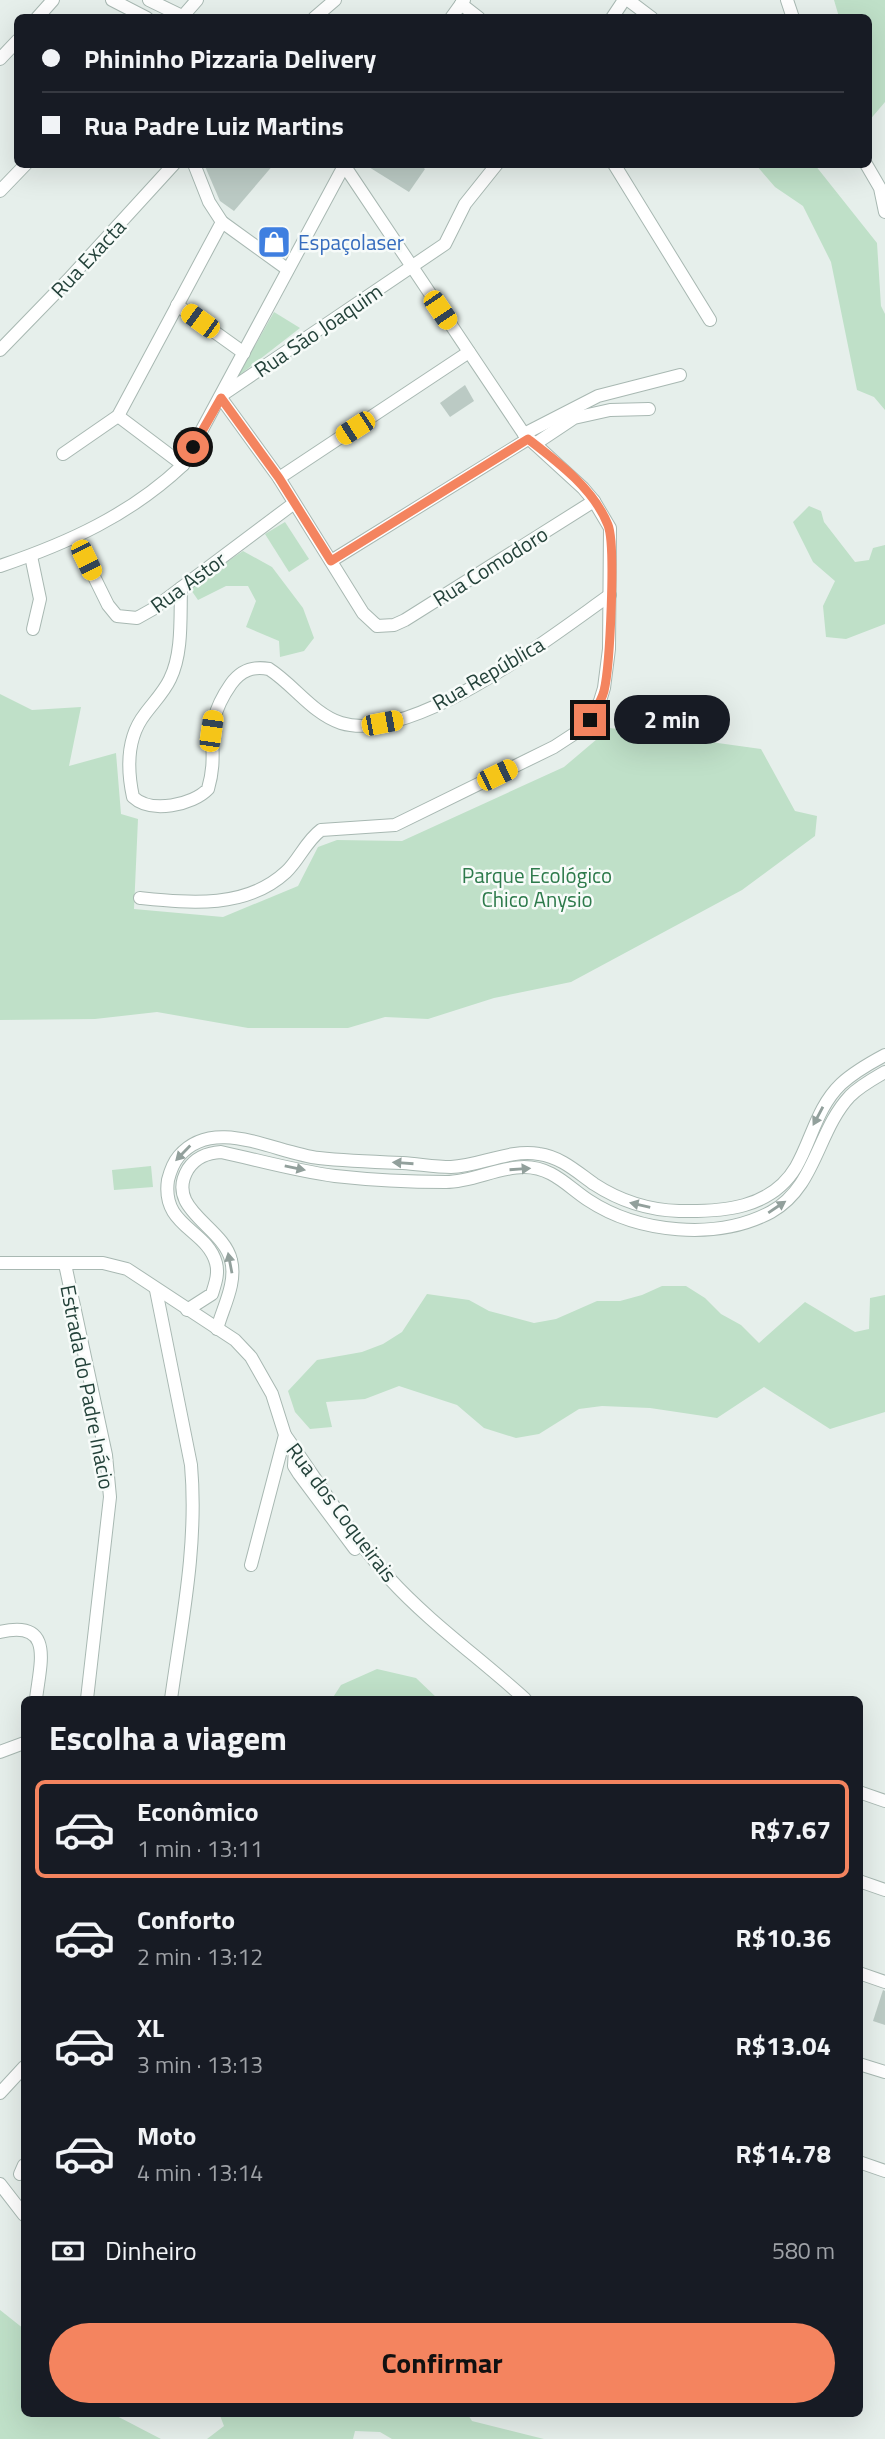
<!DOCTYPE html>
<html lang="pt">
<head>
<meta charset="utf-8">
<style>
	:root { --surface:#171b24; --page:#242831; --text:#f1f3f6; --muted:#9ea1a6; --line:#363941; --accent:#f4845f }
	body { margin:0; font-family:"Titillium Web",sans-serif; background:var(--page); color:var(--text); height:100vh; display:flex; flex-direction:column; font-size:26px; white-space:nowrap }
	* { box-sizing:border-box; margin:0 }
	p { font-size:23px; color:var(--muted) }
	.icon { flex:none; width:38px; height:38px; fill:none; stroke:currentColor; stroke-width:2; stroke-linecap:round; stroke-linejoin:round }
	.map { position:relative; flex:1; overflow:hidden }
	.drawer { position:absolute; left:21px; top:1696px; width:842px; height:721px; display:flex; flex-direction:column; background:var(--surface); border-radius:10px; box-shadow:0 7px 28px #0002 }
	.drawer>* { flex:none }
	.top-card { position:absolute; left:14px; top:14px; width:858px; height:154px; border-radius:10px; box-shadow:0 7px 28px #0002; display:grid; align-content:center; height:154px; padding:0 28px; background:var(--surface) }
	.end { position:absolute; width:32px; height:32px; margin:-16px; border:9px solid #f4845f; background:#111; box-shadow:0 0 0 4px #111 }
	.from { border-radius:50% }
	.bubble { position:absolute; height:49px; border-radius:24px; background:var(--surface); box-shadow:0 7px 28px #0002; font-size:23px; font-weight:700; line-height:49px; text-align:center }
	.car { position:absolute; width:21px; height:42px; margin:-21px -10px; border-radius:9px; box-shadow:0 0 5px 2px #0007; background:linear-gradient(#f5c518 24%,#345 0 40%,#f5c518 0 76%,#345 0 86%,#f5c518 0) }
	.top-card b { display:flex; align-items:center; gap:24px; height:66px; font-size:26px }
	.top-card b+b { border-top:2px solid var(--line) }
	.top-card i { width:18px; height:18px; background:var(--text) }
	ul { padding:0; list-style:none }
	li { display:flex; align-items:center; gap:21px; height:98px; margin:0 14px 10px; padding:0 14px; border:4px solid transparent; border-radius:10px }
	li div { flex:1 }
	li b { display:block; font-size:26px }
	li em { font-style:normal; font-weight:700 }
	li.selected { border-color:var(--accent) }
	li>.icon { width:63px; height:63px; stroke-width:1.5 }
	h2 { padding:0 28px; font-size:32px; line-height:84px }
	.pay { display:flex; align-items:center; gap:18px; height:77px; padding:0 28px; font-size:26px }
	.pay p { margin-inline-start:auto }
	.button { display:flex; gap:14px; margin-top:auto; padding:14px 28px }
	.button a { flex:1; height:80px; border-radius:42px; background:var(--accent); color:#111; font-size:28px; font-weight:700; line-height:80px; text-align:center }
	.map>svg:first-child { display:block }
	.green { fill:#bfe0c8 }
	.building { fill:#bbcac4 }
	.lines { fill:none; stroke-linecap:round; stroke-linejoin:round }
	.minor-casing { stroke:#a8b8b2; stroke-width:14 }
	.minor { stroke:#fff; stroke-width:12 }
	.oneway { fill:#92a09c }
	.route { stroke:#f4845f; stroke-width:9 }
	.labels { text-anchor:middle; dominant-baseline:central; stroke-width:5; stroke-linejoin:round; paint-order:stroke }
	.shop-label { font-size:21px; fill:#366cbe; stroke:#f7fbf9; text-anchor:start }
	.street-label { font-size:21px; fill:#24423a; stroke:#f7fbf9 }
	.park-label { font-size:21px; fill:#2d7a4b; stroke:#f7fbf9 }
</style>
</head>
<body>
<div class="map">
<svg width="885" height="2439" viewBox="0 0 885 2439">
	<rect width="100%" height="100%" fill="#e6efeb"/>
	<!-- green -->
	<g class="green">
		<path d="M834 0H885V102L868 122V18L839 17Z"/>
		<path d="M756 165H815L877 243 881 306 885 314V410L874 397 857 390 831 262 803 206 775 187Z"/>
		<path d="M274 312 300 328 237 377Z"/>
		<path d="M809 506 821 511 824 522 855 562 869 560 873 548 885 545V624L846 639 826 637 823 606 835 581 813 562 793 522Z"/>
		<path d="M285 522 309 559 289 572 265 534Z"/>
		<path d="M243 551 272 567 303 608 314 638 304 651 280 657 279 641 246 627 256 601 248 586H226L198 600 189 587Z"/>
		<path d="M0 694 32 710 81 707 69 766 116 753 121 814 138 819 134 909 223 917 298 886 318 847 337 840 402 841 564 767 610 728 761 749 795 811 817 816 815 836 742 890 571 982 494 998 428 1019 385 1017 348 1028H248L157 1012 95 1019 0 1020Z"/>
		<path d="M151 1166 153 1187 114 1190 112 1170Z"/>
		<path d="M662 1286H686L705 1298 721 1314 741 1325 759 1343 805 1302 855 1332 869 1329 870 1298 885 1295V1412L830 1429 764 1387 717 1418 650 1408 602 1406 579 1409 539 1434 516 1438 484 1428 457 1405 399 1386 365 1399 326 1402 332 1427 310 1429 295 1412 288 1391 317 1360 362 1352 383 1344 402 1332 427 1294 469 1300 489 1311 534 1323 556 1319 597 1301H620L642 1295Z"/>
		<path d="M377 1669 416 1678 438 1699H332L341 1685Z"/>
		<path d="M0 2310 24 2329V2413H111L161 2439H0Z"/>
		<path d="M219 2413H467L472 2421 544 2439H392L380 2432 355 2431 353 2439H207L224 2426Z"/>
	</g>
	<!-- building -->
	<g class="building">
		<path d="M204 164H274L234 211 220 201Z"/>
		<path d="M364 164H419L425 169 409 192Z"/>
		<path d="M465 385 474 401 450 417 440 403Z"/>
		<path d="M883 1990 885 1991V2025L873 2021Z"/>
	</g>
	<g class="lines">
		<defs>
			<g id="minor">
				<path d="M112 0 147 18"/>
				<path d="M149 0 186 18"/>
				<path d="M628 0 652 18"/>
				<path d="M787 0 793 18"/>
				<path d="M461 4 479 18"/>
				<path d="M183 16 197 0"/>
				<path d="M37 18 53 0"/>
				<path d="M314 18 335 0"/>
				<path d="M451 18 464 0"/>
				<path d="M612 18 624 0"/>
				<path d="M0 59 18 40"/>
				<path d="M194 164 209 202 222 222 287 269"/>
				<path d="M614 164 710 320"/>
				<path d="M866 164 880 188 885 212"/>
				<path d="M0 191 26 164"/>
				<path d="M177 305 244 353"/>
				<path d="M0 350 68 280 174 164"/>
				<path d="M225 393 445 244 465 204 497 164"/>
				<path d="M221 398 279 478 363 613 377 626 394 625 405 620 594 501"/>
				<path d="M118 416 183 465"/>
				<path d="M524 434 598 396 680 375"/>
				<path d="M535 444 574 418 610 410 649 409"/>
				<path d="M63 454 118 416 222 222"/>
				<path d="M279 478 469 352"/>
				<path d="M75 538 108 605 117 616 137 618 153 609 293 504"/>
				<path d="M31 556 40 599 33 629"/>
				<path d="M331 561 528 439"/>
				<path d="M0 566C68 543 130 515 183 465L345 164"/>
				<path d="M181 588C180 616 183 653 170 679 164 692 153 703 145 714 127 737 127 769 133 797 151 814 193 805 208 789 221 745 199 730 231 684 241 670 253 666 269 669 294 685 313 714 341 723 413 745 553 635 610 595"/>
				<path d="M140 898C190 903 246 909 286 872 299 860 306 841 321 830L395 825 554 747 577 732 590 720 600 701 604 688 609 649 610 528 594 501 583 488 524 434 344 165"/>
				<path d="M0 1263H103L127 1269 235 1340 251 1357 272 1394 285 1435 251 1565"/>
				<path d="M65 1264 106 1455 110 1497 87 1699"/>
				<path d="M156 1290 191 1465C198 1544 182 1621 171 1699"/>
				<path d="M187 1310 212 1294C215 1284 219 1274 216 1263 207 1229 161 1227 168 1180 170 1172 173 1163 179 1156 214 1115 275 1153 319 1158 346 1161 375 1162 403 1163 419 1164 435 1167 451 1167 480 1166 509 1149 539 1154 561 1157 577 1172 594 1184 620 1201 648 1210 679 1211 722 1212 771 1209 796 1167 812 1139 817 1107 841 1084 854 1072 870 1063 885 1055"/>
				<path d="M217 1329C223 1307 237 1283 231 1260 223 1226 164 1209 188 1169 196 1157 207 1153 221 1152 258 1160 296 1171 335 1176 371 1180 409 1182 446 1182 472 1182 498 1167 524 1167 552 1167 567 1186 588 1200 638 1233 717 1241 771 1212 816 1187 817 1131 850 1096 860 1086 873 1079 885 1072"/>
				<path d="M285 1435C319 1483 350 1534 389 1578 430 1623 480 1658 525 1699"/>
				<path d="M295 1449 294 1466 299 1474 355 1549"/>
				<path d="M0 1632C55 1619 40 1664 36 1699"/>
				<path d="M0 1752 24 1743"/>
				<path d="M859 1792 885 1801"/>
				<path d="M859 1881 885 1890"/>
				<path d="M859 1973 885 1982"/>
				<path d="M859 2064 885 2072"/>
				<path d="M0 2093 24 2067"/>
				<path d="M859 2162 885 2171"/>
				<path d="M20 2174 24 2165"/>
				<path d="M0 2184 24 2215"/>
			</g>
		</defs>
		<!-- minor casing -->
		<use href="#minor" class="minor-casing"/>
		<!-- minor -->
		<use href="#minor" class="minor"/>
	</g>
	<!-- one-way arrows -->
	<defs><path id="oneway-solid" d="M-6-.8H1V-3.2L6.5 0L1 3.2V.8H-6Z" transform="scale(1.75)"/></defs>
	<g class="oneway">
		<use href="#oneway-solid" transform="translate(818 1116) rotate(118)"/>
		<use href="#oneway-solid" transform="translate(183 1153) rotate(134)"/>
		<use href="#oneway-solid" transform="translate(403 1163) rotate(-176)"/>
		<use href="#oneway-solid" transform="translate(295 1168) rotate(12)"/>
		<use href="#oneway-solid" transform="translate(520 1169) rotate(-4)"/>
		<use href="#oneway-solid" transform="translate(640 1205) rotate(-167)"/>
		<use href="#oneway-solid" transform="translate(777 1207) rotate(-34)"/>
		<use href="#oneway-solid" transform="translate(230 1263) rotate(-101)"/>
	</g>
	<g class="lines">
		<!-- route -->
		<path class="route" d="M193 447 221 398 279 478 331 561 528 439C558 462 594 489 608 525 616 545 610 666 604 691 601 702 595 710 590 720"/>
	</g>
	<!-- icons -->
	<defs>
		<symbol id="shop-square" viewBox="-11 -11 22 22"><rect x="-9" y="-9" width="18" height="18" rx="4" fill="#3f7fe0" stroke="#f7fbf9"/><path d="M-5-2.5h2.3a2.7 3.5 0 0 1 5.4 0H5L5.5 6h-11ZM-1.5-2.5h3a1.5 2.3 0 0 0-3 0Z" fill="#fff"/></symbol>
	</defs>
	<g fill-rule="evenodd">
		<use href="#shop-square" x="255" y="223" width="38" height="38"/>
	</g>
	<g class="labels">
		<!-- shop labels -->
		<g class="shop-label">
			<text x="298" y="242">Espaçolaser</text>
		</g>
		<!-- street labels -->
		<g class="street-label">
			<text transform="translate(88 258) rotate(-47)">Rua Exacta</text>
			<text transform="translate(318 330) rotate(-34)">Rua São Joaquim</text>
			<text transform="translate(490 566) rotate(-32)">Rua Comodoro</text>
			<text transform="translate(188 582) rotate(-36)">Rua Astor</text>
			<text transform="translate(488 673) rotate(-30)">Rua República</text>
			<text transform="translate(88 1387) rotate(79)">Estrada do Padre Inácio</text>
			<text transform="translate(342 1512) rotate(53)">Rua dos Coqueirais</text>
		</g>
		<!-- park labels -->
		<g class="park-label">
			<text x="537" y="875">Parque Ecológico<tspan x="537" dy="24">Chico Anysio</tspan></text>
		</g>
	</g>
</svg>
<i class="end from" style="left:193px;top:447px"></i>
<i class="end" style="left:590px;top:720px"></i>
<div class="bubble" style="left:614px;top:695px;width:116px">2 min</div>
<i class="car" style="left:440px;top:310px;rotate:146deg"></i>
<i class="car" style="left:200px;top:321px;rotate:306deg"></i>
<i class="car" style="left:355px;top:428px;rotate:237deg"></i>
<i class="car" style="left:86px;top:560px;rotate:154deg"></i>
<i class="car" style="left:382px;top:723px;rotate:79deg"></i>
<i class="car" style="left:211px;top:731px;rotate:8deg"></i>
<i class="car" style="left:497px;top:775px;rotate:64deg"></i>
<div class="top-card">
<b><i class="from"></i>Phininho Pizzaria Delivery</b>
<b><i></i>Rua Padre Luiz Martins</b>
</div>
<section class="drawer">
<h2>Escolha a viagem</h2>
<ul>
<li class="selected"><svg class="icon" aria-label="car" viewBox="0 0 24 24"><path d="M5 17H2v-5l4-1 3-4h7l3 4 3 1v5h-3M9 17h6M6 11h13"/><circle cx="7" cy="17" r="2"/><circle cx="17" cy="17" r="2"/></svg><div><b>Econômico</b><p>1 min · 13:11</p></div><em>R$7.67</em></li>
<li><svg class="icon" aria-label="car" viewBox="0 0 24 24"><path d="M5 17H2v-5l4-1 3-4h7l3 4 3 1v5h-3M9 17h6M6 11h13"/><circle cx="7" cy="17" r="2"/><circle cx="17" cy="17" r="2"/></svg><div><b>Conforto</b><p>2 min · 13:12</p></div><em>R$10.36</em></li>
<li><svg class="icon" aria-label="car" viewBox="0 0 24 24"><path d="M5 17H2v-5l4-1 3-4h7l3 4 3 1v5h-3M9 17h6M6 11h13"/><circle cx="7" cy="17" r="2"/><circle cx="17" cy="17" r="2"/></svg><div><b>XL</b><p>3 min · 13:13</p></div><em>R$13.04</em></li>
<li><svg class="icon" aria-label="car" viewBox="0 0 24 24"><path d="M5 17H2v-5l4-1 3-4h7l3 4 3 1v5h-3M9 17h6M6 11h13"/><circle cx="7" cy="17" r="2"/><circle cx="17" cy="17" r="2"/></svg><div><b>Moto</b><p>4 min · 13:14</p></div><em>R$14.78</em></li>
</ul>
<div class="pay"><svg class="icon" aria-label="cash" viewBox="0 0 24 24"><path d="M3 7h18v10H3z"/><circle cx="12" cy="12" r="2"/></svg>Dinheiro<p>580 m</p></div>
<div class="button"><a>Confirmar</a></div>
</section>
</div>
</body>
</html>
